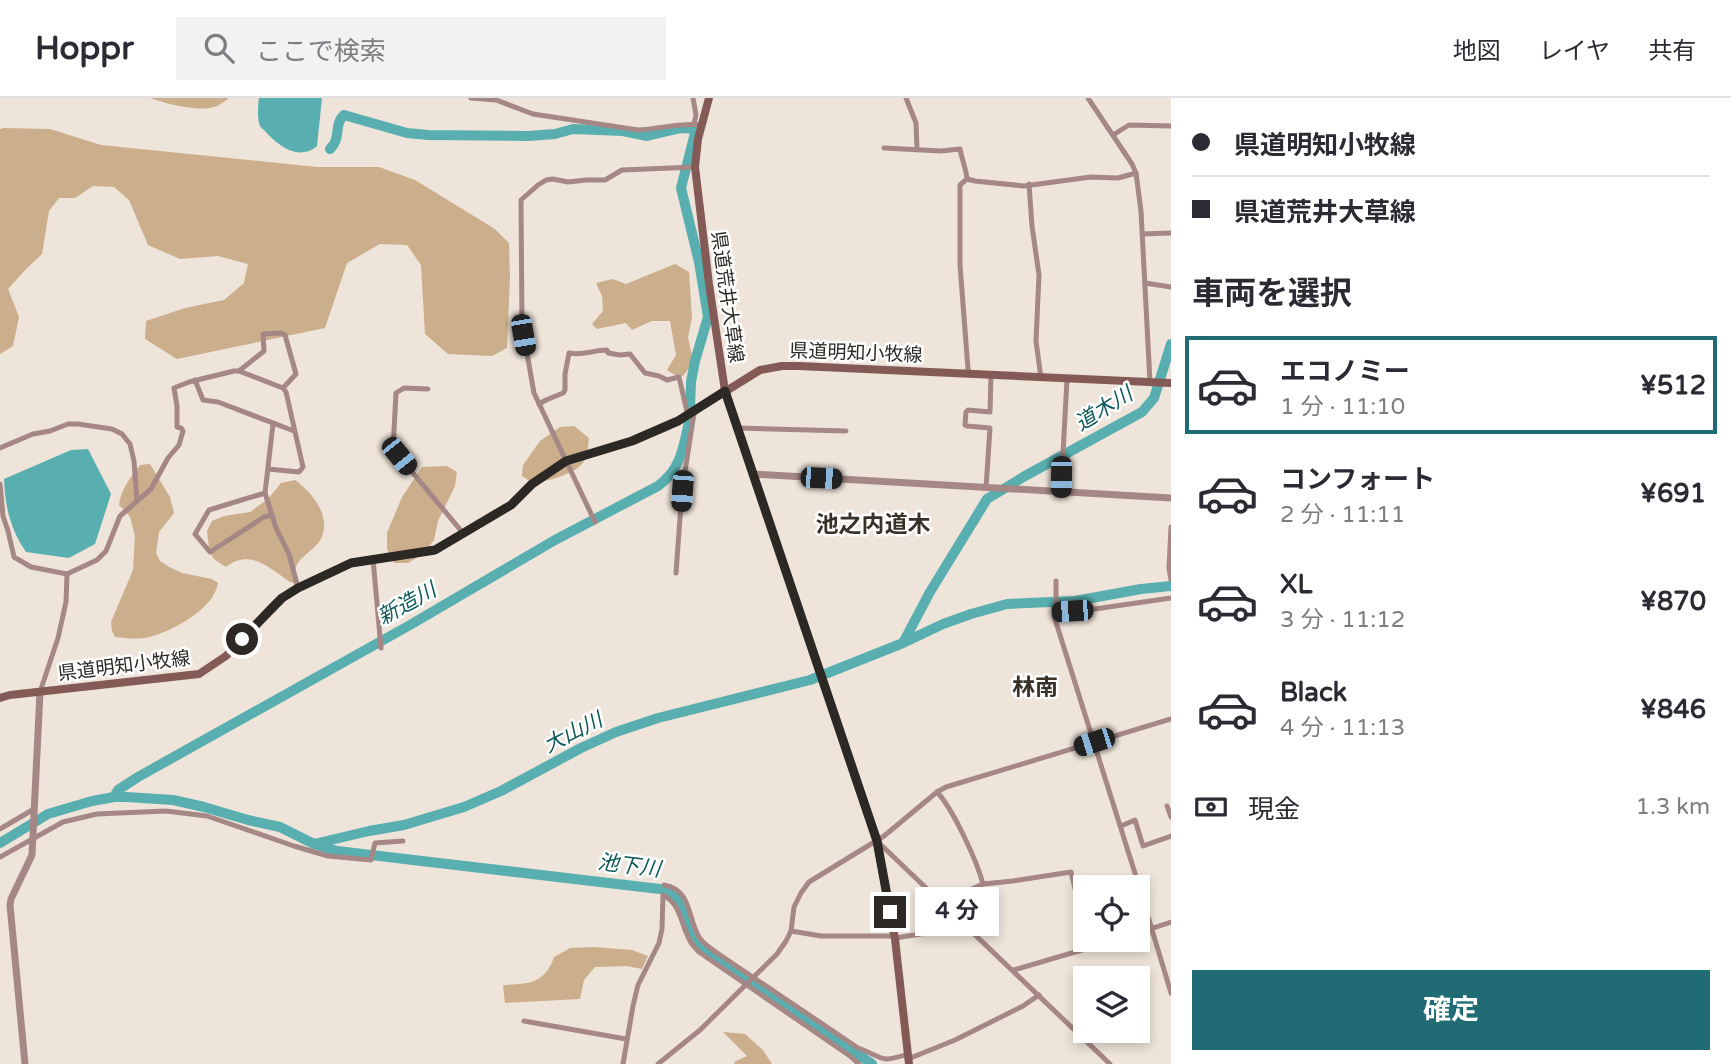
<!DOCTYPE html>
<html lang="ja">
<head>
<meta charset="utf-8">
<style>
	:root { --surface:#fff; --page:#f2f2f3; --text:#2b2b33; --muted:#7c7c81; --line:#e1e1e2; --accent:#216b75 }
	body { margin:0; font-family:"Varela Round","Noto Sans JP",sans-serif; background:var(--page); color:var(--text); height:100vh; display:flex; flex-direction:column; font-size:26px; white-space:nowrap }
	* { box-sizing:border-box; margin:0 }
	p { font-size:23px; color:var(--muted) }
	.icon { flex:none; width:38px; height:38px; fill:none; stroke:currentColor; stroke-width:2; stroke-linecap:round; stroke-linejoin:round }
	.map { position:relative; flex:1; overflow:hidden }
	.side { display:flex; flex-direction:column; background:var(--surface); width:560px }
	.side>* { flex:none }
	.banner { display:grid; align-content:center; height:154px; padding:0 21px; background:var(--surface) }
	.controls { position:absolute; left:1073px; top:777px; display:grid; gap:14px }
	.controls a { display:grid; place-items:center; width:77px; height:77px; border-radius:0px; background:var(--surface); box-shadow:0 4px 10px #0003; font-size:35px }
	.end { position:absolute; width:32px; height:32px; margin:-16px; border:9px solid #2c2824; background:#fff; box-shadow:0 0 0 4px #fff }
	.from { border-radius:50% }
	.bubble { position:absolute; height:49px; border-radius:0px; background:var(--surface); box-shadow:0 4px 10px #0003; font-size:23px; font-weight:700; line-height:49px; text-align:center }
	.car { position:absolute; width:21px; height:42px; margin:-21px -10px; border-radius:9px; box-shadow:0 0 5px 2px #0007; background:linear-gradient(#222 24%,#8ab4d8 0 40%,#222 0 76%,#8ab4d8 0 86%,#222 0) }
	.banner b { display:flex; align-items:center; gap:24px; height:66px; font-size:26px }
	.banner b+b { border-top:2px solid var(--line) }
	.banner i { width:18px; height:18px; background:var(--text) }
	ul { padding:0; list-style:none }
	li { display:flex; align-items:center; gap:21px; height:98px; margin:0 14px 10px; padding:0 7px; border:4px solid transparent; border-radius:0px }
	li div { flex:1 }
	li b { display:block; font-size:26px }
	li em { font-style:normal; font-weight:700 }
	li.on { border-color:var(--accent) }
	li>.icon { width:63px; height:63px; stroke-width:1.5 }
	h2 { padding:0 21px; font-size:32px; line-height:84px }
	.pay { display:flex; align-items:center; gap:18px; height:77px; padding:0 21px; font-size:26px }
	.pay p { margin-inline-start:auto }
	.button { display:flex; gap:14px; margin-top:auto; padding:14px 21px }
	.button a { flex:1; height:80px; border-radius:0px; background:var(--accent); color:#fff; font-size:28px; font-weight:700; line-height:80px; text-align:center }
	header { display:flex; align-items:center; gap:42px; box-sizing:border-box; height:98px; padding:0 35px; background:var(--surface); border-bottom:2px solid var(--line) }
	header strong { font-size:33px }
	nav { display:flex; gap:38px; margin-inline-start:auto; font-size:24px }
	.search { width:490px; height:63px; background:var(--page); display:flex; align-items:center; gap:18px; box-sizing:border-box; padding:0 24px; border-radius:0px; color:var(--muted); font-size:26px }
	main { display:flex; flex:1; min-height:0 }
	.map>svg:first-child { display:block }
	.green { fill:#cbae8c }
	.water { fill:#59afb0 }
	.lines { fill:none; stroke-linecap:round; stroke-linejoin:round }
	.river { stroke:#59afb0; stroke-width:10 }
	.minor { stroke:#a58785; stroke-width:5 }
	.tertiary { stroke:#a58785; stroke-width:7 }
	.secondary { stroke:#845a57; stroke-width:8 }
	.route { stroke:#2c2824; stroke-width:9 }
	.labels { text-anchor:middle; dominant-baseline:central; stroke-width:5; stroke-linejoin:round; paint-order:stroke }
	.street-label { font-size:19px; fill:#2c2824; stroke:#fff }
	.water-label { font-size:21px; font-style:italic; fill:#0d595a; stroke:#fff }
	.quarter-label { font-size:23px; font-weight:bold; fill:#383128; stroke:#fff }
</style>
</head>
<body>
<header>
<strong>Hoppr</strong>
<div class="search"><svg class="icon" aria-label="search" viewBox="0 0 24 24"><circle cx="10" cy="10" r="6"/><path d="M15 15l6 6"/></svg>ここで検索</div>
<nav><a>地図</a><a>レイヤ</a><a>共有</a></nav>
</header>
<main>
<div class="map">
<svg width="1171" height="966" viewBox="0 0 1171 966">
	<rect width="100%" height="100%" fill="#eee4d9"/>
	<!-- green -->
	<g class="green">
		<path d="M151 0H229C225 3 219 8 214 9 200 14 165 6 151 0Z"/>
		<path d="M4 30 50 31 101 47 317 69H379L415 82 495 131 509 145 510 179 507 250 492 258 448 256 425 236 421 167 407 147 380 146 347 165 325 230 177 261 145 241 146 223 185 210 224 202 244 185 248 166 218 158 180 161 148 147 129 102 114 89 93 88 75 100H59L49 113 42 156 26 171 8 191 19 219 13 248 0 256V31Z"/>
		<path d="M675 166 689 174 692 220 688 239 692 258 689 270 683 278 675 277 667 272 676 257 670 223H652L632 232 626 225 597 231 592 226 603 213 602 198 596 185 613 181 626 186Z"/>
		<path d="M574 328 589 340C588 346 588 352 587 357 582 376 551 381 534 386L522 378 523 367 540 343 560 329Z"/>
		<path d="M150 366 170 399 174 415 159 434 156 455 160 463 169 469 182 475 212 481 218 485C217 489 216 493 214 496 206 514 168 535 149 539 138 542 126 540 115 539L112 533 111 524 133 472 135 438 130 419 119 407C121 391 130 380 140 367Z"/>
		<path d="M447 368 457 374 455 388 438 423 434 442 423 456 408 465H395L391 462 387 450V435L402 399 422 369Z"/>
		<path d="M295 382C313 395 334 421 319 444 317 447 314 449 311 452 297 465 295 464 294 485L290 484C269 470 250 450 226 469L215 462 207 451 209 450 207 433 212 423 224 418 250 414 268 401 281 385Z"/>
		<path d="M594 849 632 852 648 858 642 871 627 868 595 869 584 882 580 901 505 905 503 887C528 886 545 886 554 859L570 850Z"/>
		<path d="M723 934 745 936 763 952 772 966H735L734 964 747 958Z"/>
	</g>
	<!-- water -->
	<g class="water">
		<path d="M259 0H322L317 48C299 64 277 47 264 32 263 31 261 30 260 28 257 22 258 6 259 0Z"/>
		<path d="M88 351 111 396 95 446 69 460 26 454C10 431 5 408 4 381L71 352Z"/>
	</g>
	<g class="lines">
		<!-- river -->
		<g class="river">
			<path d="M330 51C342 40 333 27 344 17L407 35 428 37 528 38 555 36 573 31 623 33 647 38 681 30 696 31"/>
			<path d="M690 310 691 284 695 263 708 219 699 164 681 90 696 31"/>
			<path d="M904 543 930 494 987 401 1025 378 1142 314 1154 300 1171 246"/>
			<path d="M114 699 118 692 138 679 410 527 555 442 658 388C681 371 683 350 689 324"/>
			<path d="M0 745 48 716 92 703 114 699H127L173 702 204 709 248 722 280 729 314 746 337 753 668 792C683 800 682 818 688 832 691 839 697 845 702 850L872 966"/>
			<path d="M314 746 369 733 404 727 464 709 501 693 581 650 616 634 658 620 810 582 903 545 943 526 971 516 1007 506 1075 503 1141 491 1171 488"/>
		</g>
		<!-- minor -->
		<g class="minor">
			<path d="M471 0 496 2 533 16 638 32C660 31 681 24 702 27"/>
			<path d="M693 0 696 17 694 26"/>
			<path d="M906 0 916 25 917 52"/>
			<path d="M1088 0 1132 66 1136 75 1141 113 1150 284"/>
			<path d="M1113 37 1129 27 1171 28"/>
			<path d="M884 50 941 53 960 51C962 62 966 70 967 81L960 87V167L968 271 970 276"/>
			<path d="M967 81 975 83 1024 88 1091 79 1118 80 1136 75"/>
			<path d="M1029 86 1032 128 1039 177 1036 243 1041 280"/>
			<path d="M1142 136 1171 135"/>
			<path d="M1145 185 1171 189"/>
			<path d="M239 273 283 290 286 294 303 369 299 374 268 371"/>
			<path d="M195 282 203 302 218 304 294 333"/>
			<path d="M428 291 404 290 396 295 393 351 463 435"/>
			<path d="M539 306 546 302 563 295 565 292V276L569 255C583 258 593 252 607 252L608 255 620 257 630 256 645 275 659 278 667 282 679 279 688 318"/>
			<path d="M273 326 265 395 276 430 289 456 298 490"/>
			<path d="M738 330 846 333"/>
			<path d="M0 350 33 336 50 333 68 326H78L112 331 122 336 130 346 134 363 137 403"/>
			<path d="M0 386 3 418 8 433 14 459 31 469 67 476 97 462 106 453 120 418 151 391 168 360 179 347 183 333 181 330 177 329V308L174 290 189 284 234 273H239L264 253 263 236 281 235 285 237 296 276 283 290"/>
			<path d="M986 390 990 330 967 328 965 327 966 314 968 312 990 314 991 277"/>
			<path d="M1061 393 1067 281"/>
			<path d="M265 395 209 412 195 436 210 454 264 419 272 417"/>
			<path d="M595 424 534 295 522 227 521 102 538 87 546 82 553 81 568 84 586 82H605L622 72 695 69"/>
			<path d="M1171 429 1169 470 1171 482"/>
			<path d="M373 461 381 550"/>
			<path d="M676 475 682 393 694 315"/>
			<path d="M1056 483V514L1054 518 1134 772 1171 895"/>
			<path d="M1056 514 1088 512 1171 500"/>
			<path d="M40 594 58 540 66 504 67 476"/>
			<path d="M937 694C953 711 977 763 983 786L942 804"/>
			<path d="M1167 708 1171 719"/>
			<path d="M1121 728 1135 722 1143 748 1171 738"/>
			<path d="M0 731 34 711"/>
			<path d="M877 743 1110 966"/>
			<path d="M0 759 63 724 97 716 166 713 207 718 294 748 328 758 371 762 375 745 403 743"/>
			<path d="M983 786 1013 783 1071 774 1077 799 1085 819"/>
			<path d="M664 787C692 792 687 819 699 839 703 846 713 852 720 857L858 950C884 959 878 966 908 956"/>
			<path d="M791 833 821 838H894"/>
			<path d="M1138 835 1171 824"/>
			<path d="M895 840 933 834 963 825"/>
			<path d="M1014 872 1116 842"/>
			<path d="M524 923 626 941"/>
			<path d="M908 961 955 942 1023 908 1039 897"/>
			<path d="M623 966 633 908 638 887 659 845 662 831 663 797C682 806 681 830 692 846 692 846 699 854 699 854L850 958 859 966"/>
			<path d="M658 966 700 932 777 856 786 843 791 833 794 809 801 795 809 784 884 738 937 694 946 689 1171 621"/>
		</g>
		<!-- tertiary -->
		<g class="tertiary">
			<path d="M753 376 1171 400"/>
			<path d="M25 966 10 807 11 801 32 757 40 594"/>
		</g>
		<!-- secondary -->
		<g class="secondary">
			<path d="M709 0 698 41 695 69 709 186 725 293 877 743 895 841 909 966"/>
			<path d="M0 600 10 597 199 576 226 558 275 506 282 500 298 490 351 465 435 452 511 407 532 386 566 363 632 343 678 323 760 272 782 268H799L1171 285"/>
		</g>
	</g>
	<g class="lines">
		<!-- route -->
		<path class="route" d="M242 541 282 500 298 490 351 465 435 452 511 407 532 386 566 363 632 343 678 323 725 293 877 743 890 814"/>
	</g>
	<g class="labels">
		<!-- street labels -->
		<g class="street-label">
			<text transform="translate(727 199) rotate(82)">県道荒井大草線</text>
			<text transform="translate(856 255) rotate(2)">県道明知小牧線</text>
			<text transform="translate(124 568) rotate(-7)">県道明知小牧線</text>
		</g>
		<!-- water labels -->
		<g class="water-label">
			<text transform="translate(1104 311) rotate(-32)">道木川</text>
			<text transform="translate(407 506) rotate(-29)">新造川</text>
			<text transform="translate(573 635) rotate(-27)">大山川</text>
			<text transform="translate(629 768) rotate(7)">池下川</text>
		</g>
		<!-- quarter labels -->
		<g class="quarter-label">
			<text x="873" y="427">池之内道木</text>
			<text x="1035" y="590">林南</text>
		</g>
	</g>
</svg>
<div class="controls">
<a><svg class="icon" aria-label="locate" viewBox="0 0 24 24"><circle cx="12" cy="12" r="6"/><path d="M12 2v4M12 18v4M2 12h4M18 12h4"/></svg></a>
<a><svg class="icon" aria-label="layers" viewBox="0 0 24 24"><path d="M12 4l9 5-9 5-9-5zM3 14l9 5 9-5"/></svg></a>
</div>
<i class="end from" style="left:242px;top:541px"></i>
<i class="end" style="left:890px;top:814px"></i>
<div class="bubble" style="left:915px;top:789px;width:84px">4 分</div>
<i class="car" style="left:523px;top:237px;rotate:170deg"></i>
<i class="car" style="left:399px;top:358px;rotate:141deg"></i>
<i class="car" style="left:1061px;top:379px;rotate:181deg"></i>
<i class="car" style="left:821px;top:380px;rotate:93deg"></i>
<i class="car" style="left:682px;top:393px;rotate:184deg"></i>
<i class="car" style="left:1072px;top:513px;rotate:266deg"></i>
<i class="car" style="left:1094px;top:644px;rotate:252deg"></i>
</div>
<section class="side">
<div class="banner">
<b><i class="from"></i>県道明知小牧線</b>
<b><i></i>県道荒井大草線</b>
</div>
<h2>車両を選択</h2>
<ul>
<li class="on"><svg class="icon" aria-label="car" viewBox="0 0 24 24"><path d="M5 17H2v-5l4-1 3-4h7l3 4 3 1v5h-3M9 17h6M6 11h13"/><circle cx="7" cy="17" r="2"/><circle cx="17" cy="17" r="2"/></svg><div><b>エコノミー</b><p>1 分 · 11:10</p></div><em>¥512</em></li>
<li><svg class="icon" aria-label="car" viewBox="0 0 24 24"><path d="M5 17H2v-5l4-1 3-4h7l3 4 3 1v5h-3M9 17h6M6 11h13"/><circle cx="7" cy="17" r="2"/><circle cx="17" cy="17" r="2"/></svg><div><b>コンフォート</b><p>2 分 · 11:11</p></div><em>¥691</em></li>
<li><svg class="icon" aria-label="car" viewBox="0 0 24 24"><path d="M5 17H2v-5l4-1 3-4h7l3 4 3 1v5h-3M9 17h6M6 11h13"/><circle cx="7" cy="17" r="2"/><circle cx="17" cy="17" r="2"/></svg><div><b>XL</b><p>3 分 · 11:12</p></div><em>¥870</em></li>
<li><svg class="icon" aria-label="car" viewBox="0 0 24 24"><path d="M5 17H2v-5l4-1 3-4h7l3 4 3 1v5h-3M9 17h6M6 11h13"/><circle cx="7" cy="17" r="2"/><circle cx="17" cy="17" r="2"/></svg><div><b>Black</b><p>4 分 · 11:13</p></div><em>¥846</em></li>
</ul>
<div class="pay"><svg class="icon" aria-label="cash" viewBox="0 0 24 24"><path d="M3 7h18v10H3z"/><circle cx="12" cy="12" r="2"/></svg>現金<p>1.3 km</p></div>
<div class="button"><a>確定</a></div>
</section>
</main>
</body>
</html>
